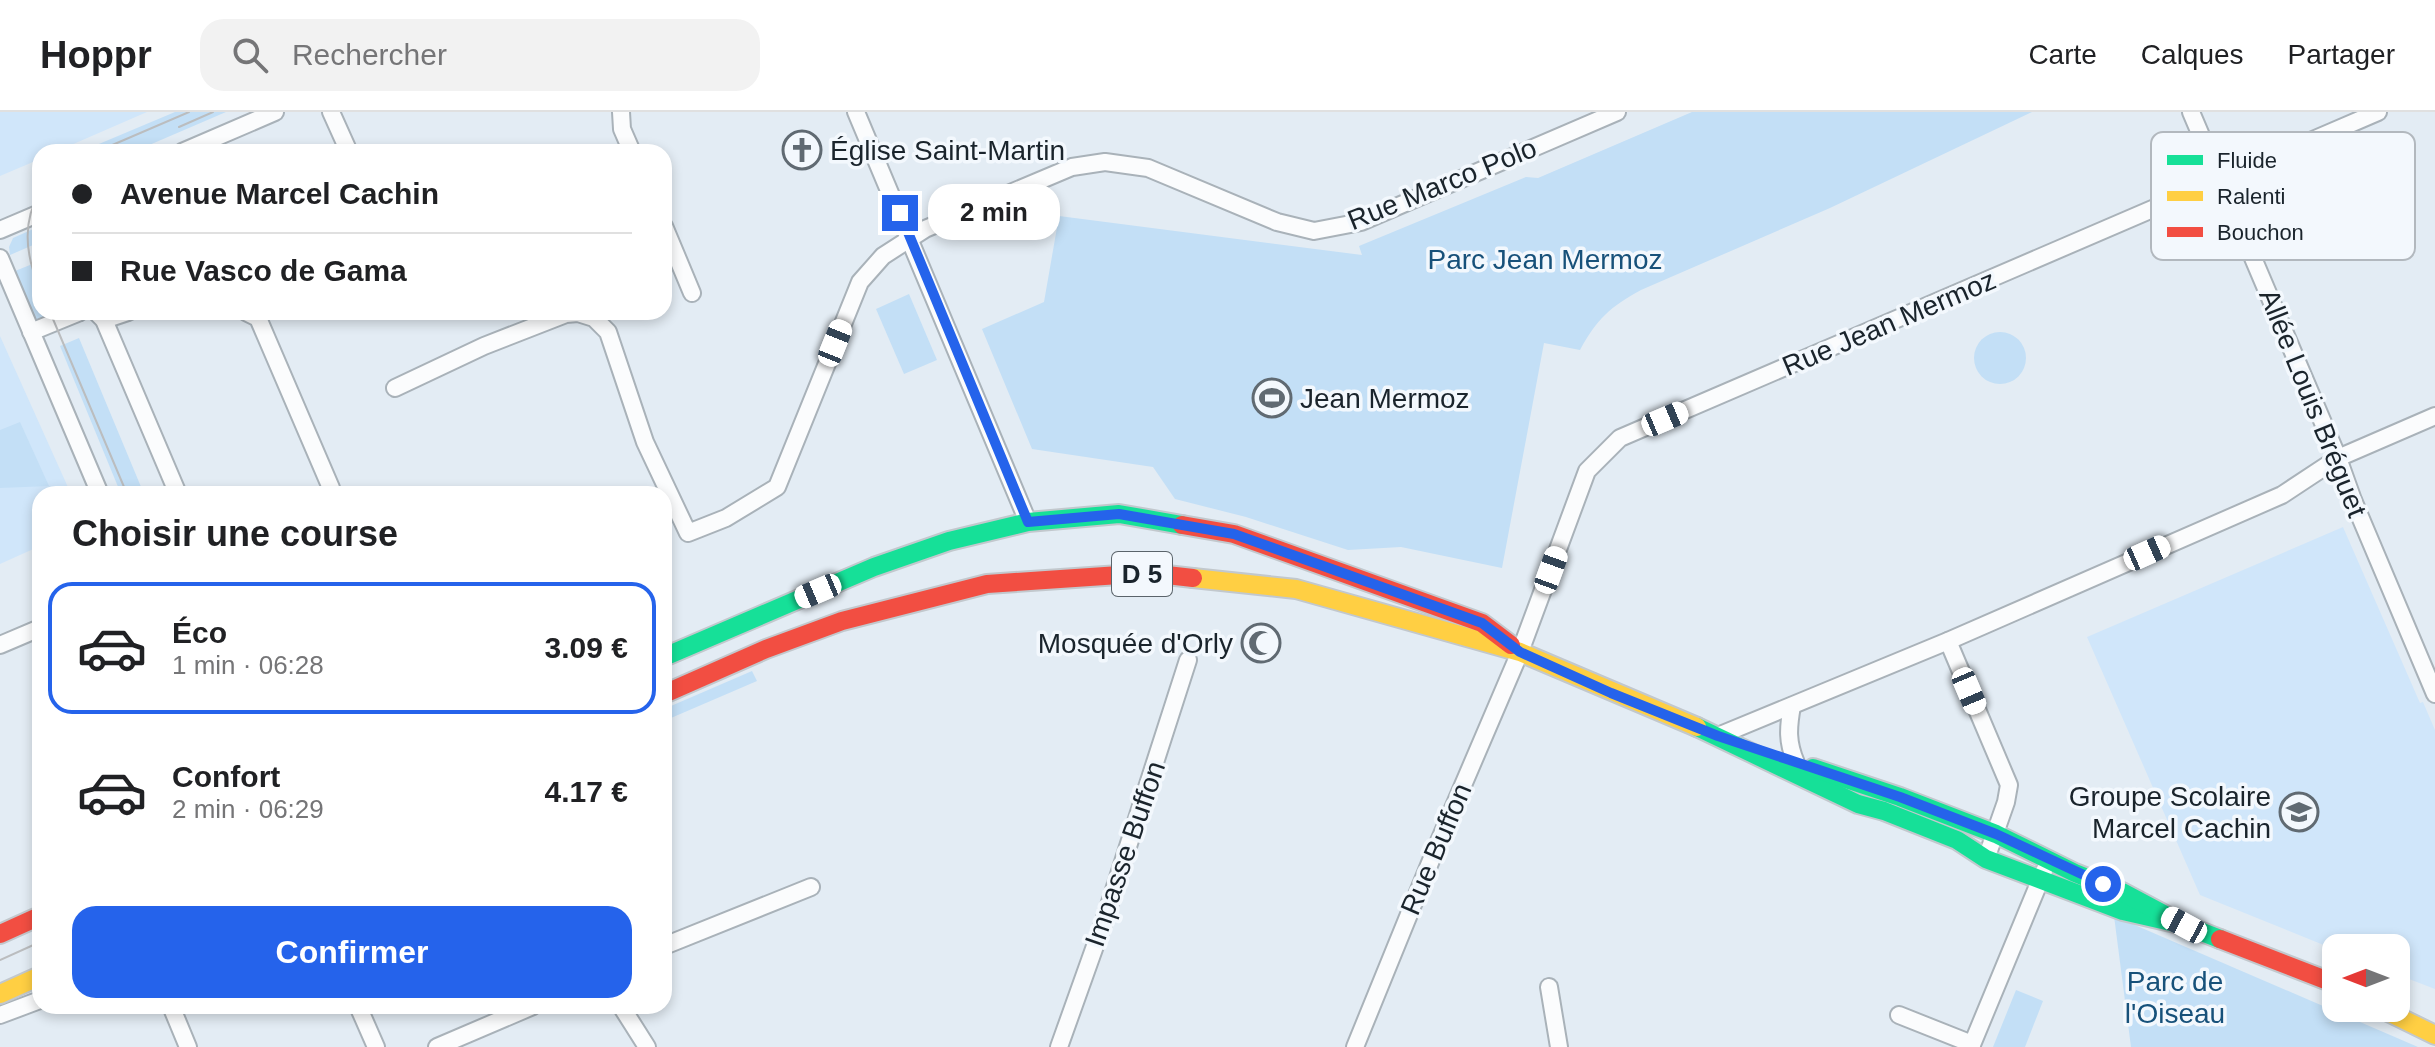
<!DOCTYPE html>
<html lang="fr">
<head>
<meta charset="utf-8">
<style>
	:root { --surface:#fff; --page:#f2f2f2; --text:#202124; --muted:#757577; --line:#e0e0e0; --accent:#2563eb }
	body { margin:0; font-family:Arial,sans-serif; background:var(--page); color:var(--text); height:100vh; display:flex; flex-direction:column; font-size:30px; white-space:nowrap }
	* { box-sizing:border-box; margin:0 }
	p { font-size:26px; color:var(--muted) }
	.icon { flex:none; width:44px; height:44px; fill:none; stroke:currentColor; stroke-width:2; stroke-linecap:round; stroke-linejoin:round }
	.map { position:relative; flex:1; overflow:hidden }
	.side { position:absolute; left:32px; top:374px; width:640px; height:528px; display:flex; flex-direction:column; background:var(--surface); border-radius:24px; box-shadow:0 4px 12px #0003 }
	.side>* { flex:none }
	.top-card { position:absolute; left:32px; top:32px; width:640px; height:176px; border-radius:24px; box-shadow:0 4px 12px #0003; display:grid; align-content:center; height:176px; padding:0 40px; background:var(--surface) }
	.needle { width:52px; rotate:270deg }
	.buttons { position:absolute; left:2322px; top:822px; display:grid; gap:16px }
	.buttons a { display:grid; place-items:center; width:88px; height:88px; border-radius:16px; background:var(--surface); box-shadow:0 4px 12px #0003; font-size:40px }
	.end { position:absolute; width:36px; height:36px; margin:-18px; border:10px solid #2563eb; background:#fff; box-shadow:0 0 0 4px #fff }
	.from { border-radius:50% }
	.bubble { position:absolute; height:56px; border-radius:24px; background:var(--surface); box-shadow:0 4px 12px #0003; font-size:26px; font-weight:700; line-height:56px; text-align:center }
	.car { position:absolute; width:24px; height:48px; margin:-24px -12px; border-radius:10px; box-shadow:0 0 6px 2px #0007; background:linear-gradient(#fff 24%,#345 0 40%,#fff 0 76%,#345 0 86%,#fff 0) }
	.top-card b { display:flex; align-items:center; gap:28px; height:76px; font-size:30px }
	.top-card b+b { border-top:2px solid var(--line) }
	.top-card i { width:20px; height:20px; background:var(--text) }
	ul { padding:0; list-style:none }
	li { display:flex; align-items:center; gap:24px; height:132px; margin:0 16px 12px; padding:0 24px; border:4px solid transparent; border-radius:24px }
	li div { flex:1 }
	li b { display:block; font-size:30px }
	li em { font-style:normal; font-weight:700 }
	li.on { border-color:var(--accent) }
	li>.icon { width:72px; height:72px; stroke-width:1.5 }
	h2 { padding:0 40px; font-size:36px; line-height:96px }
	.cta { display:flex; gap:16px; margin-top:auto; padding:16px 40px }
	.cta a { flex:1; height:92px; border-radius:24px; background:var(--accent); color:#fff; font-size:32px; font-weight:700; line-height:92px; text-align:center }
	header { display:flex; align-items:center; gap:48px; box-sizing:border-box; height:112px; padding:0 40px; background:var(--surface); border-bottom:2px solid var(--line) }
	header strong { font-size:38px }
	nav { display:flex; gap:44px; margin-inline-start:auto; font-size:28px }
	.search { width:560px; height:72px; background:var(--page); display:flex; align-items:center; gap:20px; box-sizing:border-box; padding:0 28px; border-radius:24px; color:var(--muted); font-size:30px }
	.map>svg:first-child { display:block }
	.built { fill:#d0e6fa }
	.green { fill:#c3dff6 }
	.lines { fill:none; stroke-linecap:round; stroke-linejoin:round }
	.street-casing { stroke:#a9b2b9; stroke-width:20 }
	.fast-casing { stroke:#c2c8cd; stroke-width:22 }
	.slow-casing { stroke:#c2c8cd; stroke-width:22 }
	.jam-casing { stroke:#c2c8cd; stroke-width:22 }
	.street { stroke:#fbfcfd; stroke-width:16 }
	.fast { stroke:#16e098; stroke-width:18 }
	.slow { stroke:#ffcf43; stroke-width:18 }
	.jam { stroke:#f24e42; stroke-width:18 }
	.tram { stroke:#bbbdbf; stroke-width:2 }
	.route { stroke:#2563eb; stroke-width:10 }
	.labels { text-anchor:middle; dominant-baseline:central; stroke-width:7; stroke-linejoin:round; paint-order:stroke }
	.shield { fill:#f3f8fd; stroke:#5b646b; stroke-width:2 }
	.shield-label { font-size:26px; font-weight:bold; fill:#1a242c }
	.poi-label { font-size:28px; fill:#1a242c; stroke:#f3f8fd; text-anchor:start }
	.street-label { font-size:28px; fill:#1a242c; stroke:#f3f8fd }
	.park-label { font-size:28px; fill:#17517a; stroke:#f3f8fd }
	.key { fill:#f3f8fd; stroke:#b2b8be; stroke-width:2 }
	.key-label { font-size:22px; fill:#1a242c }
</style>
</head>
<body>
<header>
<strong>Hoppr</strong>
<div class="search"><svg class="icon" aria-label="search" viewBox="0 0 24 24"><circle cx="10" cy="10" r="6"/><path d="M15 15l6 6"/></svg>Rechercher</div>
<nav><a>Carte</a><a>Calques</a><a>Partager</a></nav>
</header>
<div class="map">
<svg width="2435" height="935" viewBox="0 0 2435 935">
	<rect width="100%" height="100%" fill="#e3ecf4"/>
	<!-- built -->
	<g class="built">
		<path d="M0 0H147L55 40H40V47L0 64Z"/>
		<path d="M0 224 71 382H40V434L0 452Z"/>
		<path d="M2343 415 2420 591 2423 590 2435 618V877L2396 862V836L2336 838 2200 783 2087 525Z"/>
	</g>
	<!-- green -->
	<g class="green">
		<path d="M175 0H226L133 40H88L87 37Z"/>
		<path d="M1692 0H2032L1830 96 1641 178C1611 194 1596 208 1580 238L1544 231 1502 456 1401 435 1348 438 1246 405 1175 387 1153 355 1032 337 982 217 1044 190 1059 104 1362 143 1359 134 1526 65 1538 66Z"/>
		<path d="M40 114V130L10 143 9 135 13 126Z"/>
		<path d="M40 149V200H57L36 208 15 159Z"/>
		<path d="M909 182 937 248 904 262 876 197Z"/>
		<circle cx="2000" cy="246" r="26"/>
		<path d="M79 226 144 382H121L60 234Z"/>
		<path d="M20 310 49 374 0 376V318Z"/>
		<path d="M752 559 757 569 664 609V597Z"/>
		<path d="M2114 804 2418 935H2131Z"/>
		<path d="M2016 878 2043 889 2025 935H1993Z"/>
	</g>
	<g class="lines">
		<defs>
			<g id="street">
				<path d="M331 0 349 40"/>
				<path d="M621 0 622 17 632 40"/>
				<path d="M856 0 1028 410"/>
				<path d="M2191 0 2338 346 2353 388 2435 582"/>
				<path d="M182 40 275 0"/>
				<path d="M664 114 692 181"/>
				<path d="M0 118 40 101"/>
				<path d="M0 146 100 382"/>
				<path d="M96 200 104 208 178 382"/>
				<path d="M246 200 258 206 331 376"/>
				<path d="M104 208 128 200"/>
				<path d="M31 220 80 200"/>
				<path d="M395 276 484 234 566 202 578 201 594 206 608 220 645 330 688 421 726 406 777 375 860 170 883 144 925 117 1072 55 1105 50 1148 56 1277 110 1314 119 1361 110 1617 0"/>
				<path d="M1948 529 2009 673 2006 690 1986 747"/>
				<path d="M0 533 40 516"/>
				<path d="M1792 594C1788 616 1787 630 1796 651"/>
				<path d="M1718 624 1948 529 2282 383 2338 346 2435 304"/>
				<path d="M664 834 811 775"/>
				<path d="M1549 875 1559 935"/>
				<path d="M171 894 188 935"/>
				<path d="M358 894 376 935"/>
				<path d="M621 894 647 935"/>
				<path d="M0 903 40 888"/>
				<path d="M1899 903 1972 932"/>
				<path d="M437 935 533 894"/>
				<path d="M1059 935 1105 806 1188 548"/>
				<path d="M1355 935 1434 741 1520 540 1587 359 1620 326 2378 0"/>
				<path d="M1971 935 2044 759"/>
			</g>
			<g id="fast">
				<path d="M664 545 874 455 949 429 1028 410 1119 402 1182 413"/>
				<path d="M1697 615 1858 692 1884 699 1957 728 1986 747 2123 799 2184 813"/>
				<path d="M1813 656 1900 685 1996 722 2075 761 2122 780 2184 813 2220 827"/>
			</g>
			<g id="slow">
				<path d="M1193 466 1296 477 1520 540 1697 615"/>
				<path d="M0 882 40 864"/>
				<path d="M2380 896 2435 923"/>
			</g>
			<g id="jam">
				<path d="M1182 413 1234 422 1482 511 1511 533"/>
				<path d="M664 582 766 537 842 509 987 472 1149 461 1193 466"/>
				<path d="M0 822 40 804"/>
				<path d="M2220 827 2336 872"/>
			</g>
		</defs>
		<!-- street casing -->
		<use href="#street" class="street-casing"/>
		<!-- fast casing -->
		<use href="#fast" class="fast-casing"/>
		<!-- slow casing -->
		<use href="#slow" class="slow-casing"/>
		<!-- jam casing -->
		<use href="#jam" class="jam-casing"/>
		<!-- street -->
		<use href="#street" class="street"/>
		<!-- fast -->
		<use href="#fast" class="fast"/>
		<!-- slow -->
		<use href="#slow" class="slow"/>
		<!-- jam -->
		<use href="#jam" class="jam"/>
		<!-- tram -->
		<g class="tram">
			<path d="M179 15 213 0"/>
			<path d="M96 40 189 0"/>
			<path d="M40 80C21 111 26 145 40 177"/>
			<path d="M50 200 127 382"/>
			<path d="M0 848 40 830"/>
		</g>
	</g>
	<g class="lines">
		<!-- route -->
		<path class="route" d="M900 101 1028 410 1119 402 1234 422 1482 511 1520 540 1611 581 1718 624 1900 685 1996 722 2103 772"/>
	</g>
	<!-- icons -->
	<defs>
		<symbol id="church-ring" viewBox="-11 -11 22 22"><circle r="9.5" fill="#f3f8fd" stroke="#606a72" stroke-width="1.5"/><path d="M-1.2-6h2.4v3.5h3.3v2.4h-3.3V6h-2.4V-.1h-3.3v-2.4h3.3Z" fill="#606a72"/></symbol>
		<symbol id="stadium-ring" viewBox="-11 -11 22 22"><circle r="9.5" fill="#f3f8fd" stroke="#606a72" stroke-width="1.5"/><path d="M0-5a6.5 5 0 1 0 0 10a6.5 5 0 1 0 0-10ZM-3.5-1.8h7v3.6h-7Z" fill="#606a72"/></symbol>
		<symbol id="mosque-ring" viewBox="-11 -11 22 22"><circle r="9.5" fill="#f3f8fd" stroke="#606a72" stroke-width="1.5"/><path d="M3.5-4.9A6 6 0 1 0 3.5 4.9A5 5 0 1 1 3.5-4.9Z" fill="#606a72"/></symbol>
		<symbol id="school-ring" viewBox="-11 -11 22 22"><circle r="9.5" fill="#f3f8fd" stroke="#606a72" stroke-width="1.5"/><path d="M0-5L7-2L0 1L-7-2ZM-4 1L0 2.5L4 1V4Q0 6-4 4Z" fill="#606a72"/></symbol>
	</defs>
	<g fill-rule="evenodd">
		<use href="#church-ring" x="780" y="16" width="44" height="44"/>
		<use href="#stadium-ring" x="1250" y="264" width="44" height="44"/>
		<use href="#mosque-ring" x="1239" y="509" width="44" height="44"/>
		<use href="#school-ring" x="2277" y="678" width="44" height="44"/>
	</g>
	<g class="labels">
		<!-- shield labels -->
		<rect class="shield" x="1112" y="440" width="60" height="44" rx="6"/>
		<g class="shield-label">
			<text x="1142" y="462">D 5</text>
		</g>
		<!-- poi labels -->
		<g class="poi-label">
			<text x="830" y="38">Église Saint-Martin</text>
			<text x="1300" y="286">Jean Mermoz</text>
			<text x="1233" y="531" text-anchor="end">Mosquée d'Orly</text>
			<text x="2271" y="684" text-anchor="end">Groupe Scolaire<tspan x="2271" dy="32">Marcel Cachin</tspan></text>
		</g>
		<!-- street labels -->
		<g class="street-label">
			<text transform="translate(1442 72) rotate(-22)">Rue Marco Polo</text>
			<text transform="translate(1889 211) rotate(-23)">Rue Jean Mermoz</text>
			<text transform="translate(2313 291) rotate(68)">Allée Louis Bréguet</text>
			<text transform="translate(1436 737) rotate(-67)">Rue Buffon</text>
			<text transform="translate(1125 742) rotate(-71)">Impasse Buffon</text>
		</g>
		<!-- park labels -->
		<g class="park-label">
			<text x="1545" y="147">Parc Jean Mermoz</text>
			<text x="2175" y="869">Parc de<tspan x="2175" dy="32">l'Oiseau</tspan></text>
		</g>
	</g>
	<!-- legend -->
	<rect x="2151" y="20" width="264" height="128" rx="12" class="key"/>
	<rect x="2167" y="43" width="36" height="10" fill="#16e098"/>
	<rect x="2167" y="79" width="36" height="10" fill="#ffcf43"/>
	<rect x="2167" y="115" width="36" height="10" fill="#f24e42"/>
	<g class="key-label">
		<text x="2217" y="56">Fluide</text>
		<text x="2217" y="92">Ralenti</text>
		<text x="2217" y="128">Bouchon</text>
	</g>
</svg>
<div class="buttons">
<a><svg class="needle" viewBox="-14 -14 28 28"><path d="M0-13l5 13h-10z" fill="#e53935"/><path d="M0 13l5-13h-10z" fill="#757577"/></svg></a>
</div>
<i class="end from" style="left:2103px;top:772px"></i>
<i class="end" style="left:900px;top:101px"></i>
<div class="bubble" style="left:928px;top:72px;width:132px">2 min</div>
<i class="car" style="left:835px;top:231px;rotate:22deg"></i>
<i class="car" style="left:1665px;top:307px;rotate:67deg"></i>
<i class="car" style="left:2147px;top:441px;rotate:66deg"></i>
<i class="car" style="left:1551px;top:458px;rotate:20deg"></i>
<i class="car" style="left:818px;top:479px;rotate:247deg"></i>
<i class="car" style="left:1969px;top:579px;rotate:157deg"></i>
<i class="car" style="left:2184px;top:813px;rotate:298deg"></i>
<div class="top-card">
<b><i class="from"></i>Avenue Marcel Cachin</b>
<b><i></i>Rue Vasco de Gama</b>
</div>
<section class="side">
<h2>Choisir une course</h2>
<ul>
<li class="on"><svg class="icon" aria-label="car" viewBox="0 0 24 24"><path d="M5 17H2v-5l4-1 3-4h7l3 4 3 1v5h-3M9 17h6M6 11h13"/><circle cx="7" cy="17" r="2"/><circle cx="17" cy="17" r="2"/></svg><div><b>Éco</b><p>1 min · 06:28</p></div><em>3.09 €</em></li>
<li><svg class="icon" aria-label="car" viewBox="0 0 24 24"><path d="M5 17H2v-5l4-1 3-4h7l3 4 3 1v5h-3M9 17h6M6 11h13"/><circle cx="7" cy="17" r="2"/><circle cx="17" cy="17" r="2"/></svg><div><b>Confort</b><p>2 min · 06:29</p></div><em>4.17 €</em></li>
</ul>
<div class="cta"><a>Confirmer</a></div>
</section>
</div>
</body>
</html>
